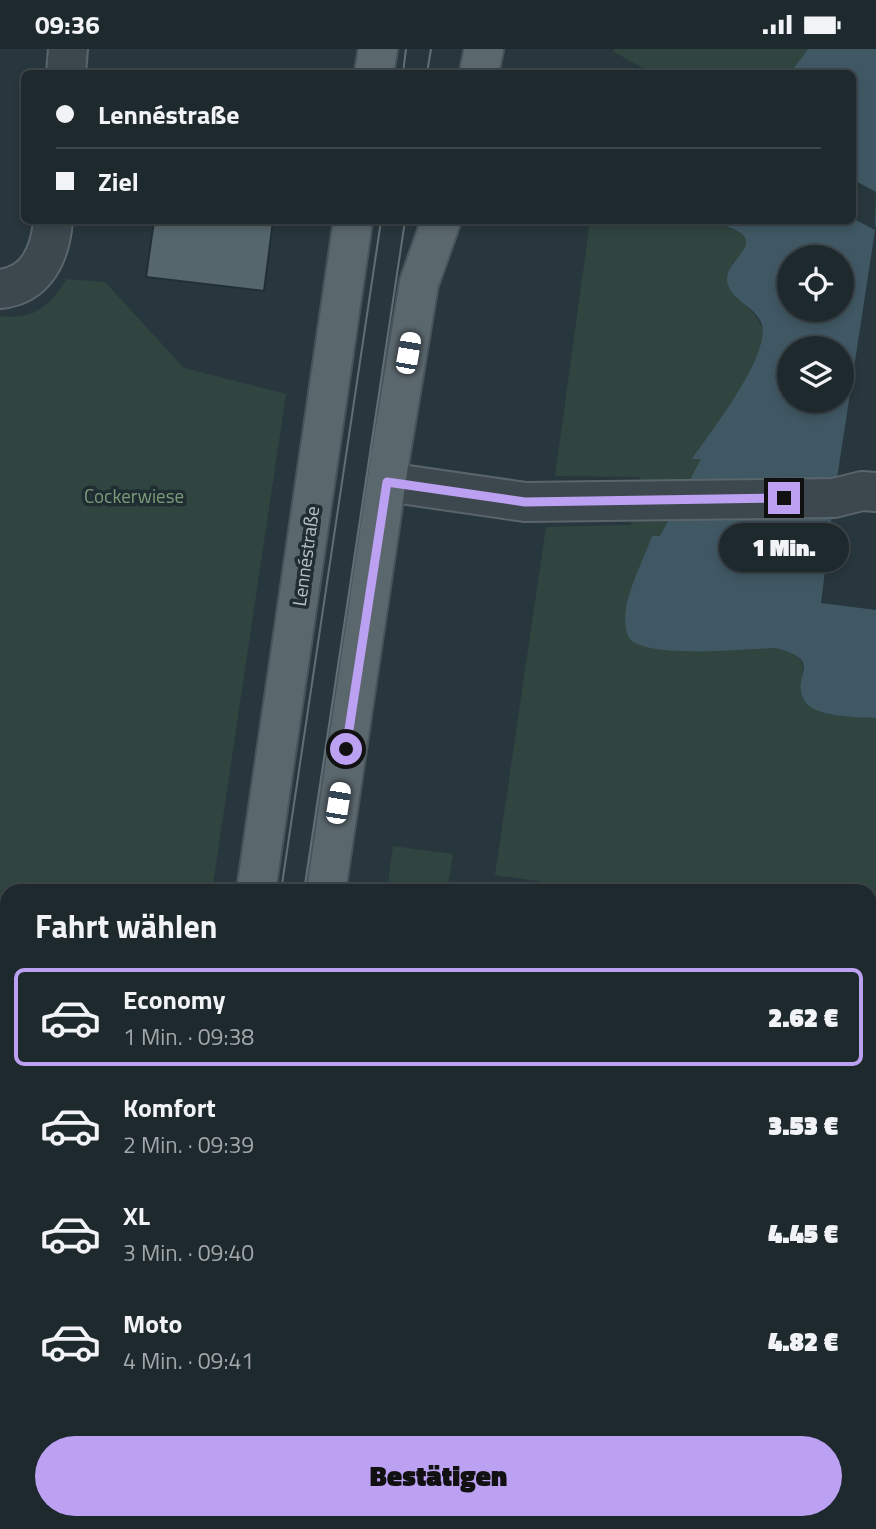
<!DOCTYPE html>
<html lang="de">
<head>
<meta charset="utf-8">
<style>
	:root { --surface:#1e292e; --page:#2b353a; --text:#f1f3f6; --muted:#a1a6aa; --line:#3c454a; --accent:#bca0f2 }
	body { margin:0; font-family:"Titillium Web",sans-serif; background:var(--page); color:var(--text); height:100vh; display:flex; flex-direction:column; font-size:26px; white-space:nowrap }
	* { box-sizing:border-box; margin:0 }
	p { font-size:23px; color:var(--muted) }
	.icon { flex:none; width:38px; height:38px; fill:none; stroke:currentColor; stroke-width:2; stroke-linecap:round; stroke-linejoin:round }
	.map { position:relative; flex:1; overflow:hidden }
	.details { position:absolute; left:0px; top:835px; width:877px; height:646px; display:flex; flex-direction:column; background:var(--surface); border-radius:21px 21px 0 0; box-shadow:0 4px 10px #0003,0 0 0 2px var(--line) }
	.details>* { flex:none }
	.top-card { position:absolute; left:21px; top:21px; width:835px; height:154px; border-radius:10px; box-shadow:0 4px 10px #0003,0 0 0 2px var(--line); display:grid; align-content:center; height:154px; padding:0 35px; background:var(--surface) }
	.buttons { position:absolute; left:777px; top:196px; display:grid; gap:14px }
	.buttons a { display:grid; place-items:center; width:77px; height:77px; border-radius:50%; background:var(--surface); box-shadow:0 4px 10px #0003,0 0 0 2px var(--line); font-size:35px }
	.end { position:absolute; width:32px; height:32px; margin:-16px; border:9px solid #bca0f2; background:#111; box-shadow:0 0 0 4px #111 }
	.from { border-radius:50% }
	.bubble { position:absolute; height:49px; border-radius:24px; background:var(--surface); box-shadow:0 4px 10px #0003,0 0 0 2px var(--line); font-size:23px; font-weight:800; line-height:49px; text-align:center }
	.car { position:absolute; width:21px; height:42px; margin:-21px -10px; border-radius:9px; box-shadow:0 0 5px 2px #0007; background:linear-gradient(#fff 24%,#345 0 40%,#fff 0 76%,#345 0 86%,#fff 0) }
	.top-card b { display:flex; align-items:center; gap:24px; height:66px; font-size:26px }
	.top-card b+b { border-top:2px solid var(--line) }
	.top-card i { width:18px; height:18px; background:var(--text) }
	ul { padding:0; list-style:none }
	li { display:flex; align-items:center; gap:21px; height:98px; margin:0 14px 10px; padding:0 21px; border:4px solid transparent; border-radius:10px }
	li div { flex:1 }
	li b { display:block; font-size:26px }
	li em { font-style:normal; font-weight:800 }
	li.selected { border-color:var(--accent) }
	li>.icon { width:63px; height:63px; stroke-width:1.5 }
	h2 { padding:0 35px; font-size:32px; line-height:84px }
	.cta { display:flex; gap:14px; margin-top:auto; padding:14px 35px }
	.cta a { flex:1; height:80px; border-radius:42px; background:var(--accent); color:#111; font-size:28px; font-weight:800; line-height:80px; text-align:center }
	.status { display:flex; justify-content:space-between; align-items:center; height:49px; padding:0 35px; background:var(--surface); direction:ltr }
	.status svg { height:19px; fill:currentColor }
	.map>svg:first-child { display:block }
	.green { fill:#30453f }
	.water { fill:#405864; fill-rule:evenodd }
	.pier { fill:#28373d }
	.building { fill:#56666d; stroke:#222f35; stroke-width:2 }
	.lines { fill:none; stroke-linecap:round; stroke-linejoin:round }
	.minor-casing { stroke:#59656b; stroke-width:42 }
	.major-casing { stroke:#48545a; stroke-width:42 }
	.minor { stroke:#3c484e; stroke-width:38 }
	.major { stroke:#5a676d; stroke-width:38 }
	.tram { stroke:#606f76; stroke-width:2 }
	.rail-casing { stroke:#606f76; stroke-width:8 }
	.rail { stroke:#202d33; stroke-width:5; stroke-dasharray:16; stroke-linecap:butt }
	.route { stroke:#bca0f2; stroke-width:9 }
	.labels { text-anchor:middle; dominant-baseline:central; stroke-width:7; stroke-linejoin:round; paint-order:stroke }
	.park-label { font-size:19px; fill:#7a9c78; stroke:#202d33 }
	.street-label { font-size:19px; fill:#b8c2c8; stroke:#202d33 }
</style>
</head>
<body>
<div class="status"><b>09:36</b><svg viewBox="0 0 49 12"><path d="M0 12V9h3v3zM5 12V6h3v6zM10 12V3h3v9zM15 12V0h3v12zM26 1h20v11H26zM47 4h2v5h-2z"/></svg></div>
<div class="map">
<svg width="876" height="1480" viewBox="0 0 876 1480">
	<rect width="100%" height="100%" fill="#28373d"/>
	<!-- green -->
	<g class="green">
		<path d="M614 0H808L790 24H652L614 3Z"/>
		<path d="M590 172H708L741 183 746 188 747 194 744 202 732 215 733 244C775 282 767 285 745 333L775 599C817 610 798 618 803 650L831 666 876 669V881L870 880V842H606L495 826 546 478 631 476 640 428 555 427Z"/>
		<path d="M67 230 105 233 184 319 286 345 212 842H7V1474H118L117 1480H0V267C35 271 48 258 67 230Z"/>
		<path d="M393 797 453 805 447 842H387Z"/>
		<path d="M870 1234 876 1235V1480H308L309 1474H870Z"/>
	</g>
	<!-- water -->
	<path class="water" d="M808 0H876V175L834 449 821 554 876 561V669C858 668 814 669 804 651 790 626 827 612 775 599 746 600 648 610 630 590 624 582 625 568 626 559 629 539 645 507 652 487H660L701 410H692C709 385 774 303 761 273 754 257 730 251 727 232 725 214 756 198 743 186 735 178 718 176 708 172H852V24H790ZM789 208H842V261H789ZM789 299H842V352H789Z"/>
	<!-- pier -->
	<path class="pier" d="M852 130 876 143 875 181 852 169Z"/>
	<!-- building -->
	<path class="building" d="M154 172H273L264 242 146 228Z"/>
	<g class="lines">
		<defs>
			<g id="minor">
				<path d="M66 24 68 0"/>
				<path d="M0 240C37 236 50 205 53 172"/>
				<path d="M387 433 525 453 834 449 862 442 876 443"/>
			</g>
			<g id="major">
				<path d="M374 24 378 0"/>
				<path d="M479 24 484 0"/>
				<path d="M256 842 353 172"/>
				<path d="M326 842 390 409 419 234 441 172"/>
				<path d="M163 1480 164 1474"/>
				<path d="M232 1480 233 1474"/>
			</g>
		</defs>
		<!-- minor casing -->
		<use href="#minor" class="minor-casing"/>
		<!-- major casing -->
		<use href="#major" class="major-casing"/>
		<!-- minor -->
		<use href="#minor" class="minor"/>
		<!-- major -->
		<use href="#major" class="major"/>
		<!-- tram -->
		<g class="tram">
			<path d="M403 24 406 0"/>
			<path d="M427 24 431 0"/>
			<path d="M281 842 381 172"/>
			<path d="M304 842 405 172"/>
			<path d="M186 1480 187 1474"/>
			<path d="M206 1480 207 1474"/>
		</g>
		<defs>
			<g id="rail">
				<path d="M870 1187 876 1188"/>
				<path d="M870 1209 876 1210"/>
				<path d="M559 1474 560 1480"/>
				<path d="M580 1474 581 1480"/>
			</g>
		</defs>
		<!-- rail casing -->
		<use href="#rail" class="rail-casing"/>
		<!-- rail -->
		<use href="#rail" class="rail"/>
	</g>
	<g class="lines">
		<!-- route -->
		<path class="route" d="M346 700 387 433 525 453 784 449"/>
	</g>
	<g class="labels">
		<!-- park labels -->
		<g class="park-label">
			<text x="134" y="446">Cockerwiese</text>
		</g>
		<!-- street labels -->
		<g class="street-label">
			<text transform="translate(305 507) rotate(-82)">Lennéstraße</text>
		</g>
	</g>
</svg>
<div class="buttons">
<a><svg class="icon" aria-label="locate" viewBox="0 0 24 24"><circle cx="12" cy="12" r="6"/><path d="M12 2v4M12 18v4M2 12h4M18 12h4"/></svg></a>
<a><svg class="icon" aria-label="layers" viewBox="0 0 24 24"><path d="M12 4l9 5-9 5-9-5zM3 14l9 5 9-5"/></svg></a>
</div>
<i class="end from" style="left:346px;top:700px"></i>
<i class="end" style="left:784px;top:449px"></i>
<div class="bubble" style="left:719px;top:474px;width:130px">1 Min.</div>
<i class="car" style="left:408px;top:304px;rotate:10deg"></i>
<i class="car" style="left:338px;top:754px;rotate:9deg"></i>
<div class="top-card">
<b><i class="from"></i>Lennéstraße</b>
<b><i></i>Ziel</b>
</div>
<section class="details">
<h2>Fahrt wählen</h2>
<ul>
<li class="selected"><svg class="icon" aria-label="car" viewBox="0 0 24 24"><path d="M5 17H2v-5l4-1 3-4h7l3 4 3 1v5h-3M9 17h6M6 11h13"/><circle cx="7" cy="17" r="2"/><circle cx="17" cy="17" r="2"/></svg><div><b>Economy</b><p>1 Min. · 09:38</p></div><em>2.62 €</em></li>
<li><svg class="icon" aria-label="car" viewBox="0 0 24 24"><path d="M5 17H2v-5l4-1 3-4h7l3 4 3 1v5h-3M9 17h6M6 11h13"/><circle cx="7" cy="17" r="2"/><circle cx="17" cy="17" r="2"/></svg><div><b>Komfort</b><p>2 Min. · 09:39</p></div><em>3.53 €</em></li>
<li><svg class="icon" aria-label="car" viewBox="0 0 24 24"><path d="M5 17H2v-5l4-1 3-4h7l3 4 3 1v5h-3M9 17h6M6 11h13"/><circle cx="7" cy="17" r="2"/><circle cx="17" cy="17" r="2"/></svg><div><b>XL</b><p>3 Min. · 09:40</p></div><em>4.45 €</em></li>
<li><svg class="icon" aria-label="car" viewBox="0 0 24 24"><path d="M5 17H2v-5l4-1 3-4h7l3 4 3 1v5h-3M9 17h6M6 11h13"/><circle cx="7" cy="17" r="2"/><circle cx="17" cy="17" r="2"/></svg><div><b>Moto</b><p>4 Min. · 09:41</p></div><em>4.82 €</em></li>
</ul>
<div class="cta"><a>Bestätigen</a></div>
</section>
</div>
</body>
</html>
